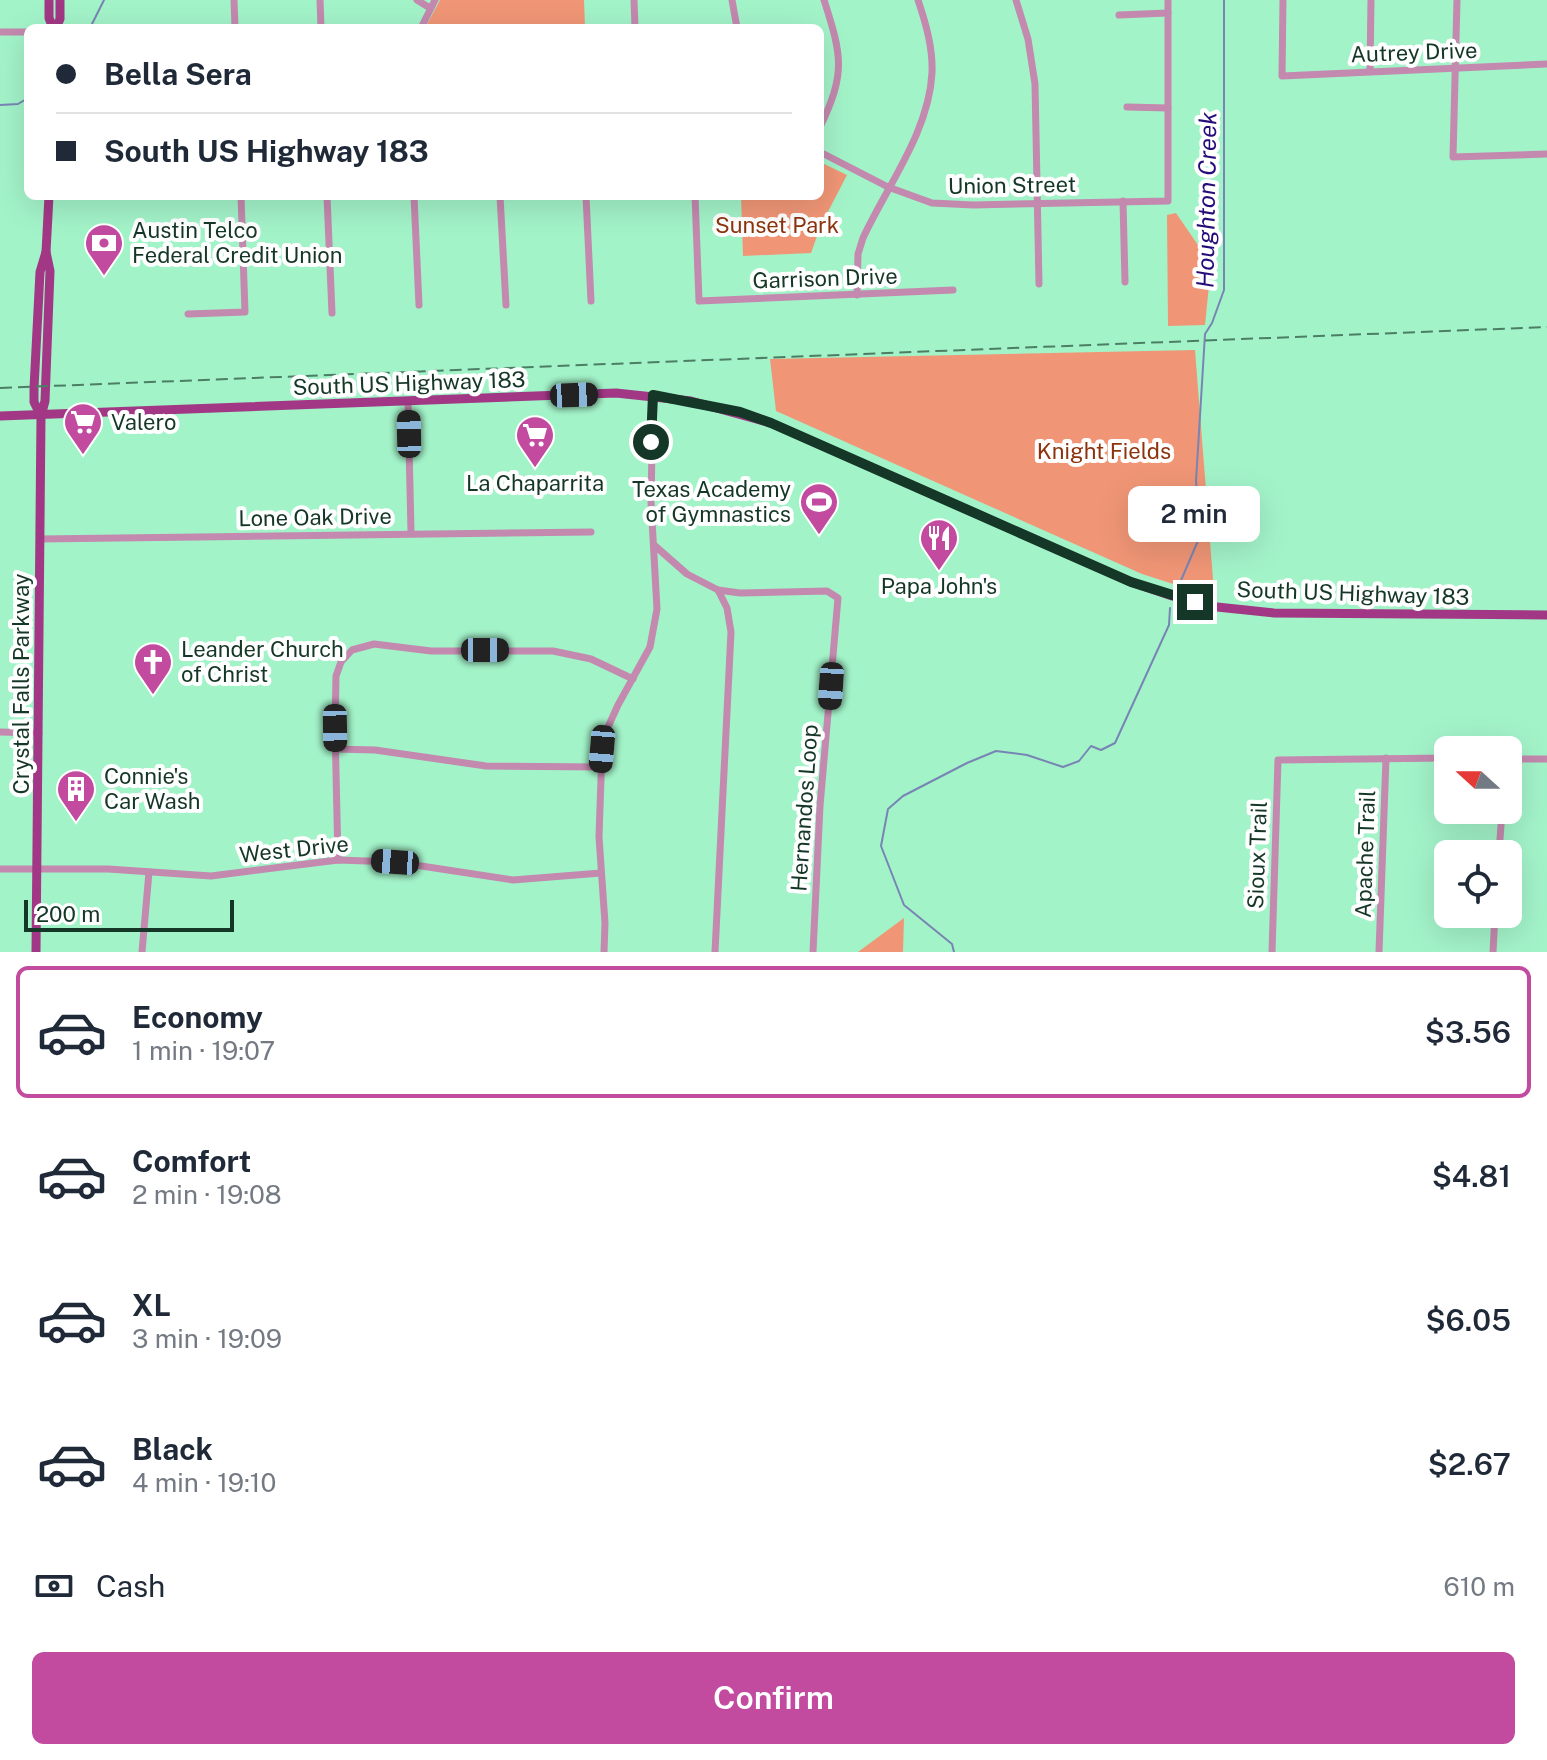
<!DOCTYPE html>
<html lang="en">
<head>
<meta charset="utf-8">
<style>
	:root { --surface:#fff; --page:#f2f2f3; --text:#1f2937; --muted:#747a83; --line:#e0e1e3; --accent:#c24ba0 }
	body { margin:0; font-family:"Public Sans",sans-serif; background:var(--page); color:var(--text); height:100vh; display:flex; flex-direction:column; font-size:30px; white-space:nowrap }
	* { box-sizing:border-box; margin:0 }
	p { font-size:26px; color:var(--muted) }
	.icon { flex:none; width:44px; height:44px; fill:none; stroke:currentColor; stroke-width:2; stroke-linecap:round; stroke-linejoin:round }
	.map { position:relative; height:952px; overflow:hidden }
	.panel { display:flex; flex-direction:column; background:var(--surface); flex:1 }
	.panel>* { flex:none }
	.banner { position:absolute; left:24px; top:24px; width:800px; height:176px; border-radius:12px; box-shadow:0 8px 32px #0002; display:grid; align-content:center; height:176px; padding:0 32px; background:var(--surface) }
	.needle { width:52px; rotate:291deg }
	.buttons { position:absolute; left:1434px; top:736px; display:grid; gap:16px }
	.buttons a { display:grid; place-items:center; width:88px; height:88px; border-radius:12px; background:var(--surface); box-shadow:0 8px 32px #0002; font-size:40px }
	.scale { position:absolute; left:24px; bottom:20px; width:210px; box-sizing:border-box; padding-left:8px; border:4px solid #153727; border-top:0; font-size:22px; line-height:28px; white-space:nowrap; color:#153727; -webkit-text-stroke:6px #fff; paint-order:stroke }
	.end { position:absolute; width:36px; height:36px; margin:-18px; border:10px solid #153727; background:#fff; box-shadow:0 0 0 4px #fff }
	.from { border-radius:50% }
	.bubble { position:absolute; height:56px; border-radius:12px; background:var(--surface); box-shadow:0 8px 32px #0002; font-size:26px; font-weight:600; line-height:56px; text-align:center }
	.car { position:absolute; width:24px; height:48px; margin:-24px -12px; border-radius:10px; box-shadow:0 0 6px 2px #0007; background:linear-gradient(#222 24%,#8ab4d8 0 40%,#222 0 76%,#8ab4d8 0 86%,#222 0) }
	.banner b { display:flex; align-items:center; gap:28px; height:76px; font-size:30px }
	.banner b+b { border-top:2px solid var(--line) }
	.banner i { width:20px; height:20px; background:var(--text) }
	ul { padding:14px 0 0; list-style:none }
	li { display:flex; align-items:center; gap:24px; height:132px; margin:0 16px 12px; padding:0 16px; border:4px solid transparent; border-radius:12px }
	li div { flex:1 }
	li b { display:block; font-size:30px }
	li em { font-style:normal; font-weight:600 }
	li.on { border-color:var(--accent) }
	li>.icon { width:72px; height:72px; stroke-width:1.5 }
	.pay { display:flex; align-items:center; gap:20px; height:88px; padding:0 32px; font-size:30px }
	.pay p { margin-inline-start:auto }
	.cta { display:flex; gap:16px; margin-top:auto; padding:16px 32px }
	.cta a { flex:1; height:92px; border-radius:12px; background:var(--accent); color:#fff; font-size:32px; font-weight:600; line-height:92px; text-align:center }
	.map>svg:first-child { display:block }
	.green { fill:#f09676 }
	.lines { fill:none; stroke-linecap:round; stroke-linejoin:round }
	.stream { stroke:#7885b4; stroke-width:2 }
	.minor { stroke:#c389ae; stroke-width:7 }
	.major { stroke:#a23885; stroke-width:9 }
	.rail { stroke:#4b7e64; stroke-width:2; stroke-dasharray:12 6; stroke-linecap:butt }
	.route { stroke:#153727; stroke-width:10 }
	.labels { text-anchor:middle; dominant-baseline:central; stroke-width:8; stroke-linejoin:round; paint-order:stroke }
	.street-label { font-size:22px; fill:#153727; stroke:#fff }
	.park-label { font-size:22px; fill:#8d340d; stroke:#fff }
	.poi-label { font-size:22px; fill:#153727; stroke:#fff; text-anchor:start }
	.water-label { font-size:24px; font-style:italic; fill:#260c79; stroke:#fff }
</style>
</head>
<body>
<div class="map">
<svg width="1547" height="952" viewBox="0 0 1547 952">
	<rect width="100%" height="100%" fill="#a3f3c9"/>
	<!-- green -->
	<g class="green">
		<path d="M440 0H584L585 28H425Z"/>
		<path d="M820 162 847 175 821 225 811 253 743 256 741 196H820Z"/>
		<path d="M1176 213 1198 245 1213 246 1205 325 1168 326 1167 215Z"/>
		<path d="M1195 350 1214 592H1198L1142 574 776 411 770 359Z"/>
		<path d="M904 918 903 952H858Z"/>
	</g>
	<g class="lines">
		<!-- stream -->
		<g class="stream">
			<path d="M90 28 104 0"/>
			<path d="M0 105 18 104 28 98"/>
			<path d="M1179 585 1200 536 1196 481 1205 334 1212 323 1224 290V0"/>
			<path d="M954 952 952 944 904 905 881 846 888 809 903 796 967 763 996 751 1027 755 1063 767 1079 761 1091 746 1101 750 1115 743 1169 625 1170 608"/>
		</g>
		<!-- minor -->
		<g class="minor">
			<path d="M234 0 235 28"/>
			<path d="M320 0 321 28"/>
			<path d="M417 0 430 8"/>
			<path d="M634 0 635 28"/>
			<path d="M732 0 737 28"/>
			<path d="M1016 0 1028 39 1035 84 1039 284"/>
			<path d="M1283 0 1282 76 1547 64"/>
			<path d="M1457 0 1453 157 1547 154"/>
			<path d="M1119 15 1168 13"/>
			<path d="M421 28 435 0"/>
			<path d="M0 32H28"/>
			<path d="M1370 71 1371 0"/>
			<path d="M1127 107 1168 108"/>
			<path d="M820 127C846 73 842 56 824 0"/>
			<path d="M820 152 888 187 932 203 973 205 1168 201V0"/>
			<path d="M327 196 332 313"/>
			<path d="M414 196 419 305"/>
			<path d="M500 196 506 305"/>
			<path d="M586 196 591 301"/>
			<path d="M695 196 699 301 953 290"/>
			<path d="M1123 201 1125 282"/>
			<path d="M857 295 858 254 863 238C887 186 929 132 932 73 933 48 926 24 918 0"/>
			<path d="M188 314 245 312 241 196"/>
			<path d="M408 401 411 532"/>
			<path d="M40 539 591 532"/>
			<path d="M654 545 687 574 718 590 727 608 731 632 715 952"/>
			<path d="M718 590 740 593 827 591 838 598 820 806 813 952"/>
			<path d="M0 732 39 733"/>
			<path d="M335 749 375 750 486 766 600 767"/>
			<path d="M1508 759H1547"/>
			<path d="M1499 854 1502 810"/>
			<path d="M338 860 335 728 336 676 341 662 352 650 374 644 431 651H553L591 659 633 679"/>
			<path d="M0 869H108L211 876 338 860 395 862 513 880 601 873"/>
			<path d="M142 952 149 872"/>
			<path d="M604 952 605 923 599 837 602 749 608 727 618 705 650 647 657 609 651 502 653 395"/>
			<path d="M1272 952 1278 760 1448 758"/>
			<path d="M1379 952 1386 758"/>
			<path d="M1493 952 1495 914"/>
		</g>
		<!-- major -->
		<g class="major">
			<path d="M49 0V18L53 28"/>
			<path d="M56 28 60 19V0"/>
			<path d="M0 416 616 393 691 401 771 423 1131 582 1172 596 1217 607 1274 613 1547 615"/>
			<path d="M41 416 34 402V388L40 272 46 252 49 196"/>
			<path d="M36 952 41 416 45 401 50 271 46 252"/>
		</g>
		<!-- rail -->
		<path class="rail" d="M0 388 1547 327"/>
	</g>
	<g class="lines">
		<!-- route -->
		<path class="route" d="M651 442 653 395 740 412 771 423 1131 582 1195 602"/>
	</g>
	<!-- icons -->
	<defs>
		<symbol id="bank-pin" viewBox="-11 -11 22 30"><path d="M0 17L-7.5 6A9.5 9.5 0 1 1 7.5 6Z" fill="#c24ba0" stroke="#fff"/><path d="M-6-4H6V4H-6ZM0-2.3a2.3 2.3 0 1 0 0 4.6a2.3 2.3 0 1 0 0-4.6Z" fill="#fff"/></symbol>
		<symbol id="supermarket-pin" viewBox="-11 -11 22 30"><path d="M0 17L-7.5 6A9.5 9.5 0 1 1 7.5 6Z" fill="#c24ba0" stroke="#fff"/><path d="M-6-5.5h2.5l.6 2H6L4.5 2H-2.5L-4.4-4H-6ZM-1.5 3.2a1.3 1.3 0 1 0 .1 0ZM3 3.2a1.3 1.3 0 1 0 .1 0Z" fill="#fff"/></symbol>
		<symbol id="stadium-pin" viewBox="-11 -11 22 30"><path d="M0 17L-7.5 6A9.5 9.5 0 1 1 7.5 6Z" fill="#c24ba0" stroke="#fff"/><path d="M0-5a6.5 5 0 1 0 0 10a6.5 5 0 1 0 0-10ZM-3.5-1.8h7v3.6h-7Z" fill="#fff"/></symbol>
		<symbol id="restaurant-pin" viewBox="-11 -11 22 30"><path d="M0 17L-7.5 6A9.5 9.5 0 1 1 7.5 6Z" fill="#c24ba0" stroke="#fff"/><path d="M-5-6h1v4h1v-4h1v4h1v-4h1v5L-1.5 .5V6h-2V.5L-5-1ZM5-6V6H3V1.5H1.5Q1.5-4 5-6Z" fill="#fff"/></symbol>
		<symbol id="church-pin" viewBox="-11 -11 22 30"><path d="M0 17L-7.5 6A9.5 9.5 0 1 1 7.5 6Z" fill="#c24ba0" stroke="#fff"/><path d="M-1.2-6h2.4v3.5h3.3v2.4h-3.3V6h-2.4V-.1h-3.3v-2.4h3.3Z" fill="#fff"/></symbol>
		<symbol id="building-pin" viewBox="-11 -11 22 30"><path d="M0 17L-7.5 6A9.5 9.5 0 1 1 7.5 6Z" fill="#c24ba0" stroke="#fff"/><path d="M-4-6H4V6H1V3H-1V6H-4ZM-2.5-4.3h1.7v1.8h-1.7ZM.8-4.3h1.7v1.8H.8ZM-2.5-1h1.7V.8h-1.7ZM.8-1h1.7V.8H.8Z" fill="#fff"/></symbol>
	</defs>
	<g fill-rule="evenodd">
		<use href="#bank-pin" x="82" y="221" width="44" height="60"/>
		<use href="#supermarket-pin" x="61" y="400" width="44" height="60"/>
		<use href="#supermarket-pin" x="513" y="413" width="44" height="60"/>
		<use href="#stadium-pin" x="797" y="480" width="44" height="60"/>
		<use href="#restaurant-pin" x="917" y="516" width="44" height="60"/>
		<use href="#church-pin" x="131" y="640" width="44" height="60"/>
		<use href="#building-pin" x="54" y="767" width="44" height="60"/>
	</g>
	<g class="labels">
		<!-- street labels -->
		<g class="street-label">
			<text transform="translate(1414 52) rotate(-2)">Autrey Drive</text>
			<text transform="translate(1012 185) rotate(-1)">Union Street</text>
			<text transform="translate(825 278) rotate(-2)">Garrison Drive</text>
			<text transform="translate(409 383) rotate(-2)">South US Highway 183</text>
			<text transform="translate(315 517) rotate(-1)">Lone Oak Drive</text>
			<text transform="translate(1353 593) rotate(2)">South US Highway 183</text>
			<text transform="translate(21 684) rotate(-90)">Crystal Falls Parkway</text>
			<text transform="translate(804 808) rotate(-86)">Hernandos Loop</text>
			<text transform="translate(294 849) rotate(-6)">West Drive</text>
			<text transform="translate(1365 854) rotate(-88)">Apache Trail</text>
			<text transform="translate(1257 855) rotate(-88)">Sioux Trail</text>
		</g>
		<!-- park labels -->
		<g class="park-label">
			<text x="777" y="225">Sunset Park</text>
			<text x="1104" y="451">Knight Fields</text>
		</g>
		<!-- poi labels -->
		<g class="poi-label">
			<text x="132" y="230">Austin Telco<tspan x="132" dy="25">Federal Credit Union</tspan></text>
			<text x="111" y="422">Valero</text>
			<text x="535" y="483" text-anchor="middle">La Chaparrita</text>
			<text x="791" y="489" text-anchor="end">Texas Academy<tspan x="791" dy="25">of Gymnastics</tspan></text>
			<text x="939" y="586" text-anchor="middle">Papa John's</text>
			<text x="181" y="649">Leander Church<tspan x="181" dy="25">of Christ</tspan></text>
			<text x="104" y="776">Connie's<tspan x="104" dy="25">Car Wash</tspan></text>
		</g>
		<!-- water labels -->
		<g class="water-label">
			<text transform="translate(1206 200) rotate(-89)">Houghton Creek</text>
		</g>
	</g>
</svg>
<div class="buttons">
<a><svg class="needle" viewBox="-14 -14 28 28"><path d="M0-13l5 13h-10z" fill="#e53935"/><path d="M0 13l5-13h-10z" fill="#747a83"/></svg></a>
<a><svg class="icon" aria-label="locate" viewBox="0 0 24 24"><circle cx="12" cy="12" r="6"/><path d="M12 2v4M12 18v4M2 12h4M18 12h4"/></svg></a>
</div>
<div class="scale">200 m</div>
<i class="end from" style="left:651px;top:442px"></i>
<i class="end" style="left:1195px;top:602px"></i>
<div class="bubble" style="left:1128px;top:486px;width:132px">2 min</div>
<i class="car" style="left:574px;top:395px;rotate:88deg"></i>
<i class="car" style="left:409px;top:434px;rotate:359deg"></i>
<i class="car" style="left:485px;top:650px;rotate:90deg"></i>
<i class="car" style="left:831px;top:686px;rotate:184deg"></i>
<i class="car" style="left:335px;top:728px;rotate:179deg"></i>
<i class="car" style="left:602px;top:749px;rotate:185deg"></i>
<i class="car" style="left:395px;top:862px;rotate:274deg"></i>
<div class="banner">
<b><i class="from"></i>Bella Sera</b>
<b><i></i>South US Highway 183</b>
</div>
</div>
<section class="panel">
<ul>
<li class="on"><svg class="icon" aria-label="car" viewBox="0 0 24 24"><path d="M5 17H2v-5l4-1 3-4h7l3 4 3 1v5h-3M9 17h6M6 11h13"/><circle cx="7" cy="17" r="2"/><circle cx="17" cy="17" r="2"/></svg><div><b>Economy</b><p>1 min · 19:07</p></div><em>$3.56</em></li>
<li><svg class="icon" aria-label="car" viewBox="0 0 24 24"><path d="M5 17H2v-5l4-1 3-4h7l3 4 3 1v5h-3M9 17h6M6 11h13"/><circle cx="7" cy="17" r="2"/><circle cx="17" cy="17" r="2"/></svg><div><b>Comfort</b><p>2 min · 19:08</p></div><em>$4.81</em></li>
<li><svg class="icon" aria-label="car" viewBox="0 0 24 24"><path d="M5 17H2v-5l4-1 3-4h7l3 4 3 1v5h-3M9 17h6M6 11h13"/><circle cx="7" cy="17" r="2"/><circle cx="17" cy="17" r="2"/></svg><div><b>XL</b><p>3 min · 19:09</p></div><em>$6.05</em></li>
<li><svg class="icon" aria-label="car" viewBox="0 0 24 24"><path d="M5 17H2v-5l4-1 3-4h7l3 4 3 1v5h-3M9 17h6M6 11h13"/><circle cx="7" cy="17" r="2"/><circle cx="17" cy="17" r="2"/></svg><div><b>Black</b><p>4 min · 19:10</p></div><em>$2.67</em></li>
</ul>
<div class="pay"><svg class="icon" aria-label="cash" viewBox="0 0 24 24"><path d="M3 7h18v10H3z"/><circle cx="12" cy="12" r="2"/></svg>Cash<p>610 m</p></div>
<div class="cta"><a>Confirm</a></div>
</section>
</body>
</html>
